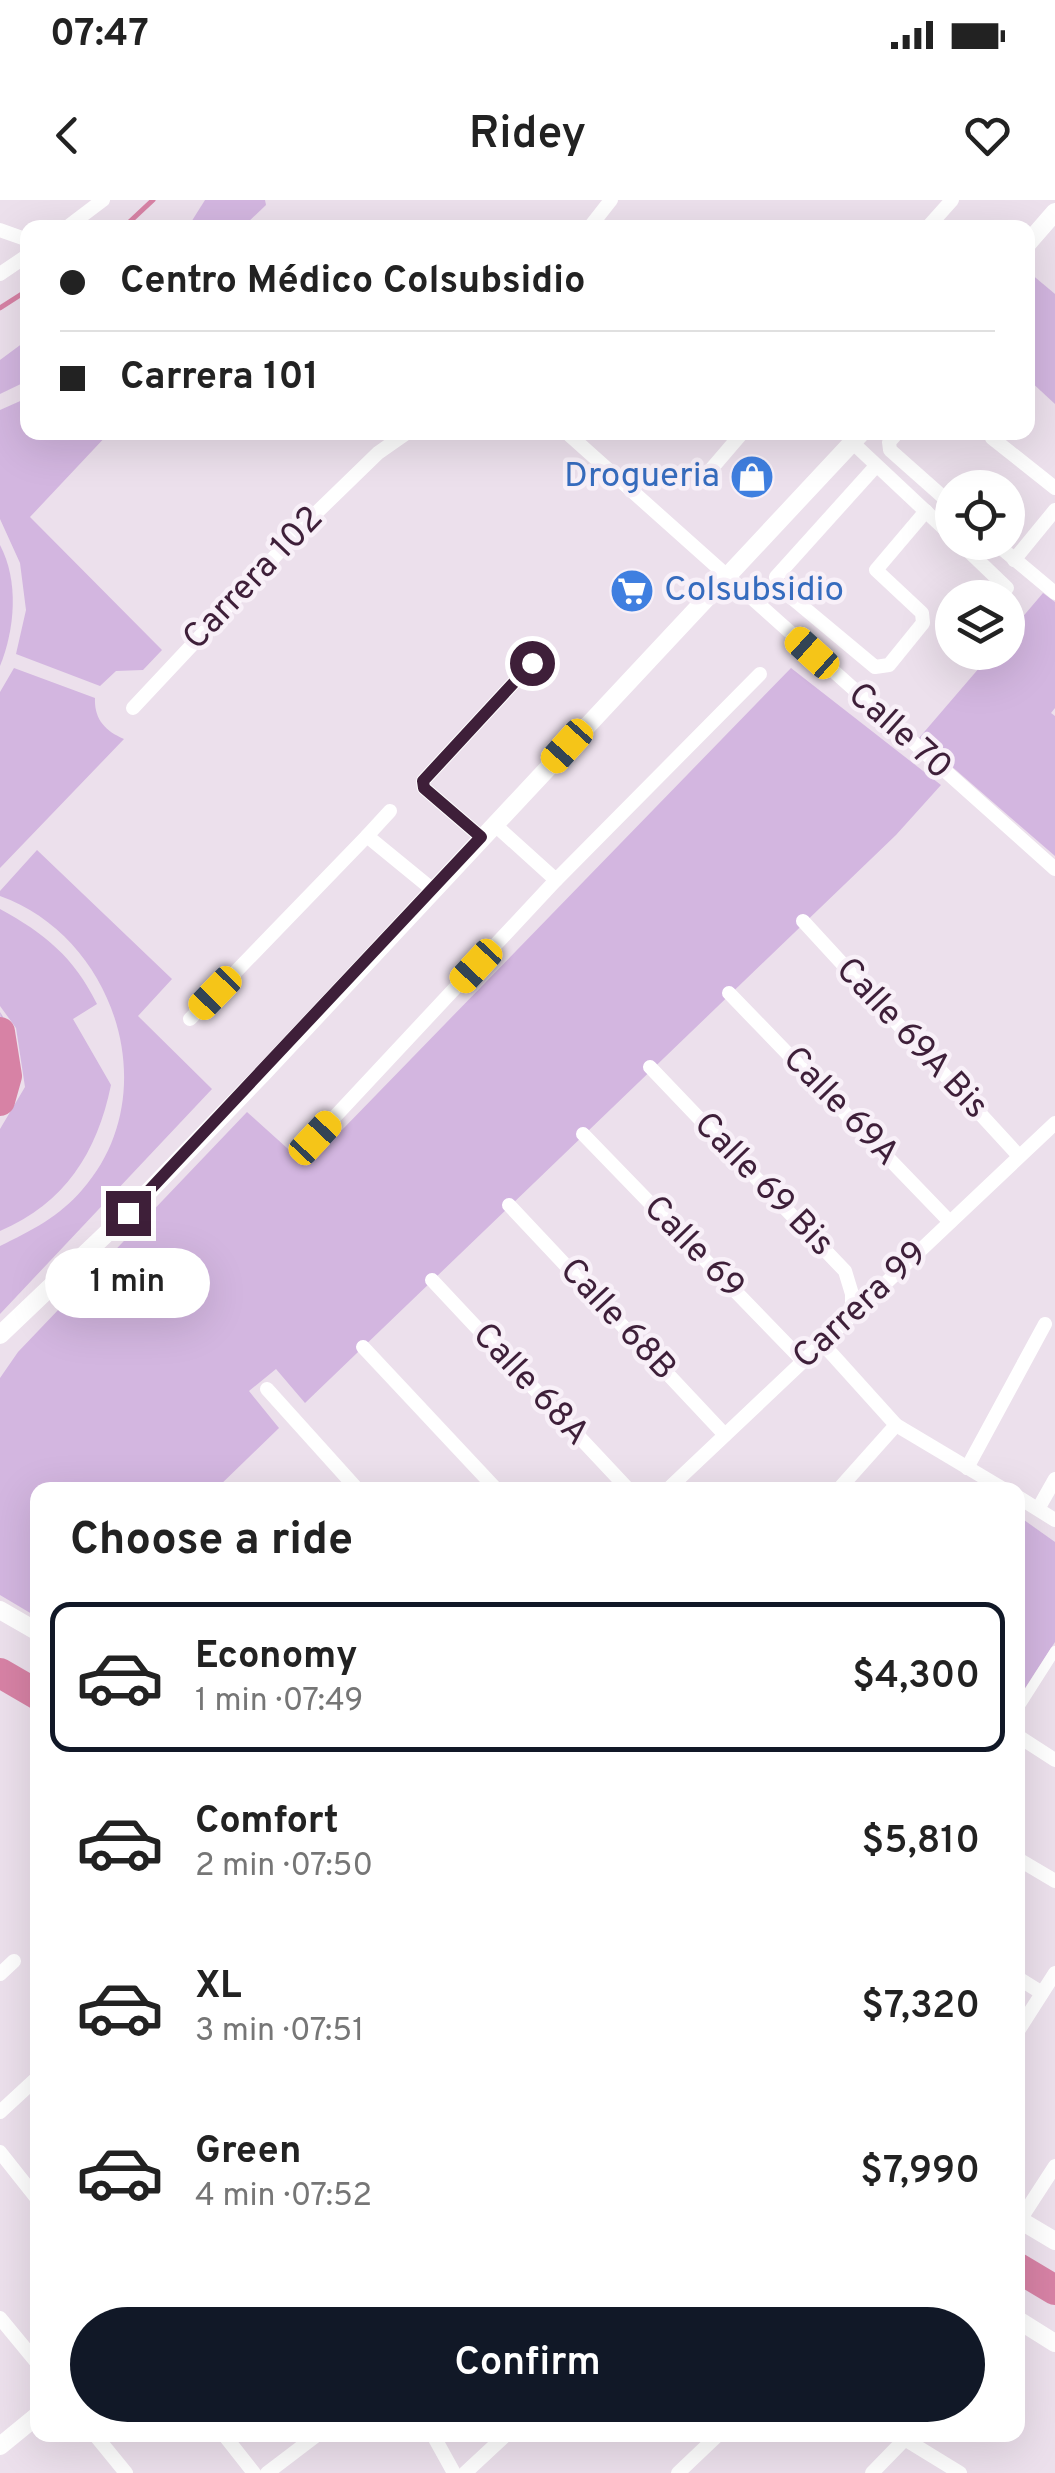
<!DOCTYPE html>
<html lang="en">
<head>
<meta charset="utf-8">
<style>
	:root { --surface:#fff; --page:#f2f2f2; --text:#222; --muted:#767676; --line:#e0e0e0; --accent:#111827 }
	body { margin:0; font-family:Overpass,sans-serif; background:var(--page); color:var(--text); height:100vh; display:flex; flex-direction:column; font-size:38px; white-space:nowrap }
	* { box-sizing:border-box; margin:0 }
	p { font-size:32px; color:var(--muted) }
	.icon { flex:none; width:55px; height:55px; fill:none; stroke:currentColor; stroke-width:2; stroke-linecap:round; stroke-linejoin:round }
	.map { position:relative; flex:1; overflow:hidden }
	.panel { position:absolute; left:30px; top:1282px; width:995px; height:960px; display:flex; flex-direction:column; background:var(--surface); border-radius:20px; box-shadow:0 10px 40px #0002 }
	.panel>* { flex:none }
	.top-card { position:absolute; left:20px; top:20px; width:1015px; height:220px; border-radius:20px; box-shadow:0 10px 40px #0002; display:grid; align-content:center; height:220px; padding:0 40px; background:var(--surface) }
	.fabs { position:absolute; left:935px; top:270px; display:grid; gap:20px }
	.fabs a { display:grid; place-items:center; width:90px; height:90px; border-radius:50%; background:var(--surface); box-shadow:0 10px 40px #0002; font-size:50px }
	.end { position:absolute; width:45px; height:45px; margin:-22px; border:12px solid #3e1f39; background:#fff; box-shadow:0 0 0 5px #fff }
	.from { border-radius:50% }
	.bubble { position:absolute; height:70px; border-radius:35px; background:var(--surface); box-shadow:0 10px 40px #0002; font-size:32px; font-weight:600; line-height:70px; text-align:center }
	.car { position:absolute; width:30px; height:60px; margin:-30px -15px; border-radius:12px; box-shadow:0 0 8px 2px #0007; background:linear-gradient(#f5c518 24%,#345 0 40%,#f5c518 0 76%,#345 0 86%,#f5c518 0) }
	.top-card b { display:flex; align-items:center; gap:35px; height:95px; font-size:38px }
	.top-card b+b { border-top:2px solid var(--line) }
	.top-card i { width:25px; height:25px; background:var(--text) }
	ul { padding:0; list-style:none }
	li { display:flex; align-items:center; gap:30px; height:150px; margin:0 20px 15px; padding:0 20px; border:5px solid transparent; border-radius:20px }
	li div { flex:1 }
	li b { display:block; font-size:38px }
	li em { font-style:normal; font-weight:600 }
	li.on { border-color:var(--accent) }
	li>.icon { width:90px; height:90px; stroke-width:1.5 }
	h2 { padding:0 40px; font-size:45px; line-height:120px }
	.primary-button { display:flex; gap:20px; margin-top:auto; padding:20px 40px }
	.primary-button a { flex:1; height:115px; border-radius:60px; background:var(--accent); color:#fff; font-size:40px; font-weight:600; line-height:115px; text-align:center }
	.status { display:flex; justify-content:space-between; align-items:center; height:70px; padding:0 50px; background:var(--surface); direction:ltr }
	.status svg { height:28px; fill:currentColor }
	header { display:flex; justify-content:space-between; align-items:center; height:130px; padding:0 40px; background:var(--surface); font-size:45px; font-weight:600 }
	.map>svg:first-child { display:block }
	.green { fill:#d3b6e0 }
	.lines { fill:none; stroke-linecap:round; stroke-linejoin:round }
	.stream { stroke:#d782a5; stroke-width:5 }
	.river { stroke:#d782a5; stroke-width:30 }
	.pedestrian { stroke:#fff; stroke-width:10 }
	.minor { stroke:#fff; stroke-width:14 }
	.tertiary { stroke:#fff; stroke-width:18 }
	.route { stroke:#3e1f39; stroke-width:12 }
	.labels { text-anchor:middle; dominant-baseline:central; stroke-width:9; stroke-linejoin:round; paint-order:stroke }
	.shop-label { font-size:35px; fill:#366cbe; stroke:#f8f0f8; text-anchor:end }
	.street-label { font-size:35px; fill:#3e1f39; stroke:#f8f0f8 }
</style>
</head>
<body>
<div class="status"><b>07:47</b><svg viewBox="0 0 49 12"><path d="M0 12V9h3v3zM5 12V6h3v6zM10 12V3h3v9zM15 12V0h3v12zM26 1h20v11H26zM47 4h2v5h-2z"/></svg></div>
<header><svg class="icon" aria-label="back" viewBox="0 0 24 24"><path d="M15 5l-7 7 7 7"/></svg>Ridey<svg class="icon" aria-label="heart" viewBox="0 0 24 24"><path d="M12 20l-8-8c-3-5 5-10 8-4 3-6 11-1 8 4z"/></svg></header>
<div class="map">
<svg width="1055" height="2273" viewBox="0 0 1055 2273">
	<rect width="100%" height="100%" fill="#ece0ec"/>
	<!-- green -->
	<g class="green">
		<path d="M205 0H265L266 5 243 27H188Z"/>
		<path d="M1030 73 1055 94V204L1028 179Z"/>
		<path d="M27 140V181L0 194V160Z"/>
		<path d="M27 198 28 232 109 233 30 317 162 450 143 470 116 471 100 486 16 454 26 410 20 363 0 319V210Z"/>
		<path d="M0 345C19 381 15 429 0 466Z"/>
		<path d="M1043 393 1055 402V508L1051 513 1055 516V656L919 538 992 453 1008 452V434Z"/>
		<path d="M14 468 95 498C94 519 105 531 124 539L0 668V492Z"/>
		<path d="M791 468 941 585 896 635 305 1203 276 1169 249 1191 279 1228 215 1290H38L37 1417 0 1395V1178L18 1152 247 912 307 966Z"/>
		<path d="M37 650 172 779 138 816 212 889 0 1114V1046C31 1031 60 1016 82 990 167 894 115 737 0 696V691Z"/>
		<path d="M0 709C44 733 74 757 97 804L73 819 111 885C97 953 65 1003 0 1031V929L25 887 16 828 0 806Z"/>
		<path d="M0 812C20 842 30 887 0 913V892L6 879Z"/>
		<path d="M1024 1320 1055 1342V1442L1018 1499V1330Z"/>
	</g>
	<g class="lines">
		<!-- stream -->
		<g class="stream">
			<path d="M123 28 153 0"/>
			<path d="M0 108 28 90"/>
		</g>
		<!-- river -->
		<g class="river">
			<path d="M0 832 7 876 0 901"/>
			<path d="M0 1473 38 1495"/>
			<path d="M1018 2068 1055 2090"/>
		</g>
		<!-- pedestrian -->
		<path class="pedestrian" d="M1018 1509 1055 1451"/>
		<!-- minor -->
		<g class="minor">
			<path d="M66 28 103 0"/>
			<path d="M589 28 611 0"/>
			<path d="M927 28 952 0"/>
			<path d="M0 30 28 40"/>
			<path d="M0 74 28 55"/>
			<path d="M566 232 1055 669"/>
			<path d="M898 232 889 242 890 250 952 305"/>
			<path d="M990 232 992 238 1055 288"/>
			<path d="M853 243 952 336"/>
			<path d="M876 266 776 377 779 387 875 467 889 465 923 423 922 413 876 370 926 311"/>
			<path d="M701 281 743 232"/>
			<path d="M959 342 1007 388"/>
			<path d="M994 342 1055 393"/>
			<path d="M1014 360 1055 310"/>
			<path d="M133 508 310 319 378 253 408 232"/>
			<path d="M494 624 556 680 760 474"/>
			<path d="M367 636 390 611"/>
			<path d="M481 637 424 588 423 581 532 463"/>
			<path d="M803 721 1019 956"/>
			<path d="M729 793 950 1022"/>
			<path d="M190 819 367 636 433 690"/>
			<path d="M650 867 845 1071 852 1094V1115"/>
			<path d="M583 934 803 1161"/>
			<path d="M315 938 556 680"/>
			<path d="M509 1005 725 1235"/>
			<path d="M432 1080 629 1290"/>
			<path d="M822 1143 896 1225 1005 1290"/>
			<path d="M363 1147 497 1290"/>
			<path d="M267 1189 358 1290"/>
			<path d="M967 1268 1045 1124"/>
			<path d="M667 1290 1055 923"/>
			<path d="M838 1290 896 1225"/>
			<path d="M1018 1297 1055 1320"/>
			<path d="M1038 1309 1055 1279"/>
			<path d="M1018 1536 1055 1560"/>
			<path d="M1018 1659 1055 1681"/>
			<path d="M0 1774 14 1761"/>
			<path d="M1018 1778 1042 1793"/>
			<path d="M1018 1831 1055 1773"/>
			<path d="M0 1912 38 1877"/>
			<path d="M0 1952 38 2000"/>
			<path d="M1020 2020 1055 1966"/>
			<path d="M0 2118 38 2164"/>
			<path d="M95 2235 126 2273"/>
			<path d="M224 2235 254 2273"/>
			<path d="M433 2235 454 2273"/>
			<path d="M898 2235 960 2273"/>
			<path d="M267 2273 317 2235"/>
			<path d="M465 2273 506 2235"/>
			<path d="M678 2273 718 2235"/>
			<path d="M872 2273 905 2239"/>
		</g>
		<!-- tertiary -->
		<g class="tertiary">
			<path d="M1028 43 1055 12"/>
			<path d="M0 1135 128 1013 263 873 862 232"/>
			<path d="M0 1410 38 1432"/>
			<path d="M1018 2019 1055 2041"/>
			<path d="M1018 2120 1055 2143"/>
			<path d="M0 2246 38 2215"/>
		</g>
	</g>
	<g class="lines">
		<!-- route -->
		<path class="route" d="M128 1013 481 637 424 588 423 581 532 463"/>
	</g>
	<!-- icons -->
	<defs>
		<symbol id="shop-disc" viewBox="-11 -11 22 22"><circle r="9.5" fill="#3f7fe0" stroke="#f8f0f8"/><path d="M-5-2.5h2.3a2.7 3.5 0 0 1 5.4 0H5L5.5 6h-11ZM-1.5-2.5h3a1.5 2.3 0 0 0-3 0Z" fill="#fff"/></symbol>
		<symbol id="supermarket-disc" viewBox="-11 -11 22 22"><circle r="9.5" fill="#3f7fe0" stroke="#f8f0f8"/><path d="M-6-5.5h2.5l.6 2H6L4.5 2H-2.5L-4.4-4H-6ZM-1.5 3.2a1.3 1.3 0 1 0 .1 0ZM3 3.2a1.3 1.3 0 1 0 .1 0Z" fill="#fff"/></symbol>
	</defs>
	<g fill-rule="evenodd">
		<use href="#shop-disc" x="727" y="252" width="50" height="50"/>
		<use href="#supermarket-disc" x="607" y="366" width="50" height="50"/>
	</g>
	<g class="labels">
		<!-- shop labels -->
		<g class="shop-label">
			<text x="720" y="277">Drogueria</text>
			<text x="664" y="391" text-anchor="start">Colsubsidio</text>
		</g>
		<!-- street labels -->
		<g class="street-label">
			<text transform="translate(254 379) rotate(-46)">Carrera 102</text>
			<text transform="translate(899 532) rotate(42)">Calle 70</text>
			<text transform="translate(911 839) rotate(47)">Calle 69A Bis</text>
			<text transform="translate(840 907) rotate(46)">Calle 69A</text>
			<text transform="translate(763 985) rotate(46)">Calle 69 Bis</text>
			<text transform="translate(693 1048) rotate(46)">Calle 69</text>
			<text transform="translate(861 1106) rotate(-43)">Carrera 99</text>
			<text transform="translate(617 1120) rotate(47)">Calle 68B</text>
			<text transform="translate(530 1185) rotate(47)">Calle 68A</text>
		</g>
	</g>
</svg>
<div class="fabs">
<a><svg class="icon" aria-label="locate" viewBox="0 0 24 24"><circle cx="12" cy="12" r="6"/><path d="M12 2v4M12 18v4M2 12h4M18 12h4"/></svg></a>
<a><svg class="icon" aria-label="layers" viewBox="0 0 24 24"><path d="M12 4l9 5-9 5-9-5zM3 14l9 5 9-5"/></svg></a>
</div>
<i class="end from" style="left:532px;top:463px"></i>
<i class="end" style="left:128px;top:1013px"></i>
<div class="bubble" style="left:45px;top:1048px;width:165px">1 min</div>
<i class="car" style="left:812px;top:453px;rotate:312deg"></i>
<i class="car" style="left:567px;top:546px;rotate:222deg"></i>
<i class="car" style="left:476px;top:766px;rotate:223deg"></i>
<i class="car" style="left:215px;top:793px;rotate:224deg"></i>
<i class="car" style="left:315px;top:938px;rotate:43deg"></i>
<div class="top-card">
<b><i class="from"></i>Centro Médico Colsubsidio</b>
<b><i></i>Carrera 101</b>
</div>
<section class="panel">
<h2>Choose a ride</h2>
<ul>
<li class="on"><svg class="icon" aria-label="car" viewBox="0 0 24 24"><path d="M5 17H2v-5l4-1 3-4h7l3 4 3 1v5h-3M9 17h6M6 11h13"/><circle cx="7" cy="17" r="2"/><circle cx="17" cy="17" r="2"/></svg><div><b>Economy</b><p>1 min · 07:49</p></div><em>$4,300</em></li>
<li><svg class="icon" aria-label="car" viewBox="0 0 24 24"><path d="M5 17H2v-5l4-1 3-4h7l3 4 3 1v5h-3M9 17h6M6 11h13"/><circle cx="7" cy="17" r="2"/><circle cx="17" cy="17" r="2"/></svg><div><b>Comfort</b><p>2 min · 07:50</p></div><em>$5,810</em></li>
<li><svg class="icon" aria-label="car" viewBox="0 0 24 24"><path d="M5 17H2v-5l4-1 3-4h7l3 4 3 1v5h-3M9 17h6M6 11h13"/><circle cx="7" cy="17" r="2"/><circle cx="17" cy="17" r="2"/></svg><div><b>XL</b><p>3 min · 07:51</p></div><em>$7,320</em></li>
<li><svg class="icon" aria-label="car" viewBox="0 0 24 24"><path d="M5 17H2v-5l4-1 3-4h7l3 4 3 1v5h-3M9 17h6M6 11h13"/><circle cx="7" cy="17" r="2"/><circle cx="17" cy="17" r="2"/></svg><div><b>Green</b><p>4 min · 07:52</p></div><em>$7,990</em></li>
</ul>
<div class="primary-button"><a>Confirm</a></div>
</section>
</div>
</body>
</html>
